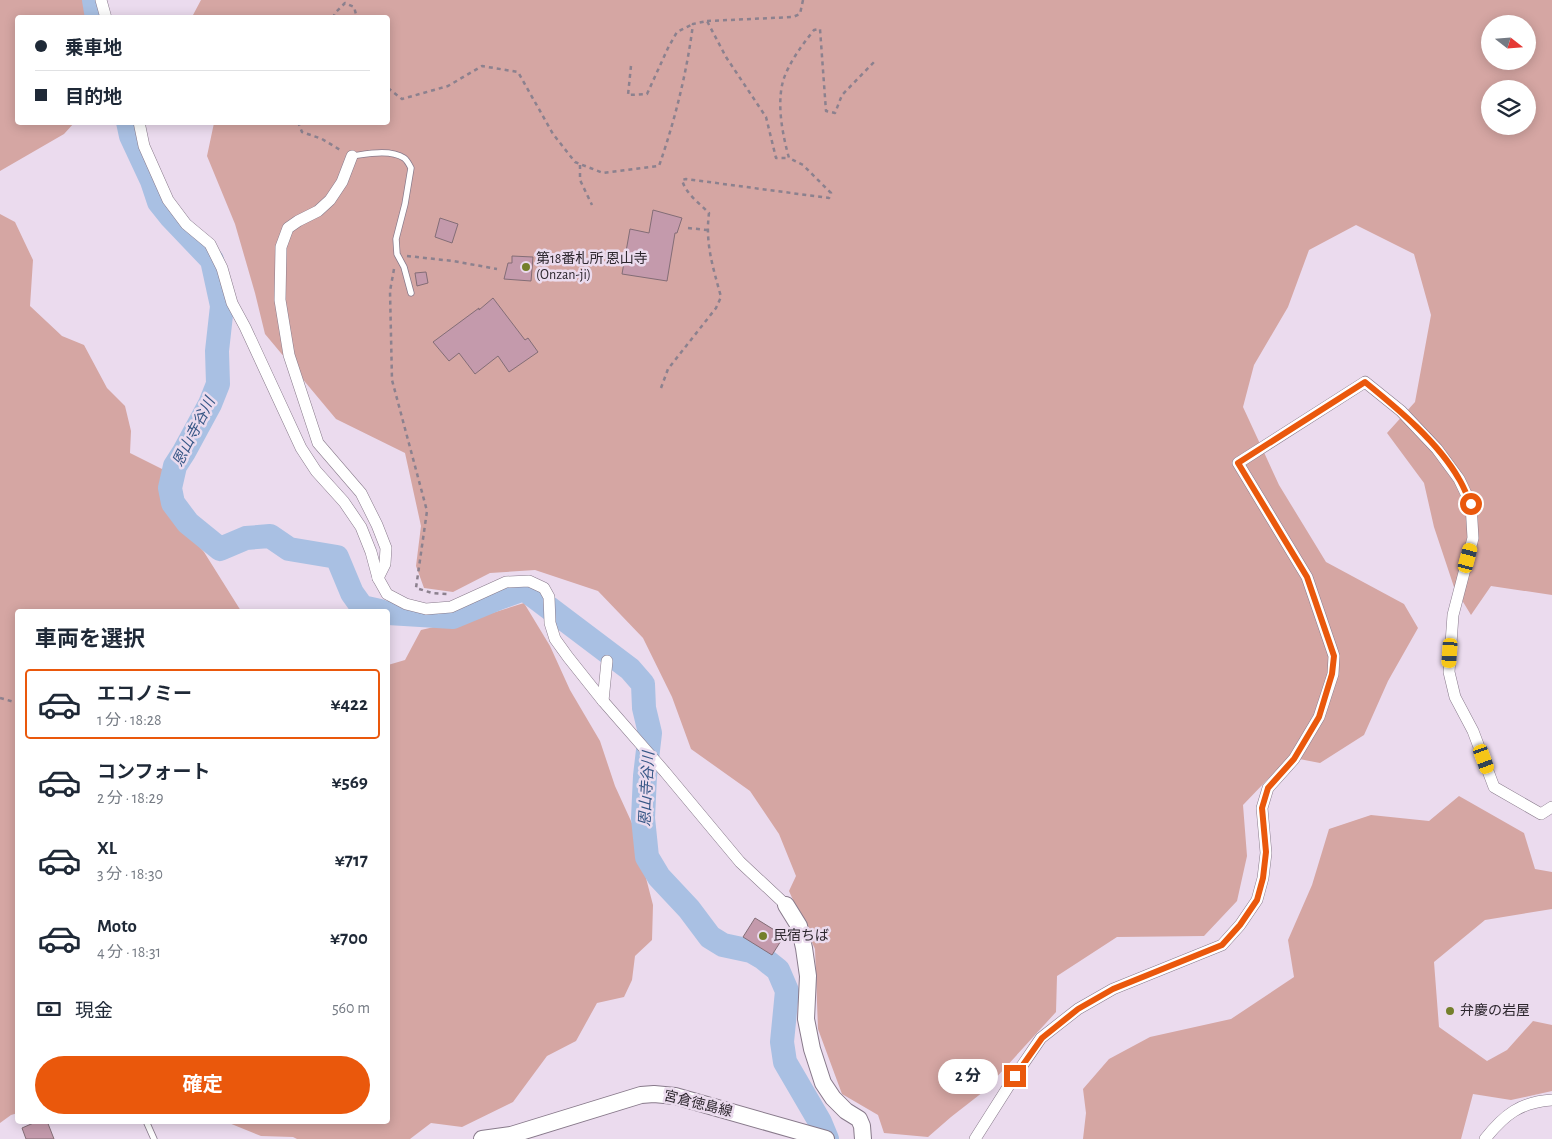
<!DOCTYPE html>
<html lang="ja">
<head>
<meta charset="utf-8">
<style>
	:root { --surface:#fff; --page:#f2f2f3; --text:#1f2937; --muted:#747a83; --line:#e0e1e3; --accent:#ea580c }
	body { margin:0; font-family:"Alegreya Sans","Noto Sans JP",sans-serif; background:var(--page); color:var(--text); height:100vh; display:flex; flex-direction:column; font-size:19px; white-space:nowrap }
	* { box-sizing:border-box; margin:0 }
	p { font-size:16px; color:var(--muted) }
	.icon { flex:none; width:28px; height:28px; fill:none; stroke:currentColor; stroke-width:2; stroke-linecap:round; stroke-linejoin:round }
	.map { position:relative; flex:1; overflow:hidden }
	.details { position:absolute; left:15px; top:609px; width:375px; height:515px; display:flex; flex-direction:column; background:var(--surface); border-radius:5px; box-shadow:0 2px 12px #0003 }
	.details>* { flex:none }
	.banner { position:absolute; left:15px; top:15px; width:375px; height:110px; border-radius:5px; box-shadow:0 2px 12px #0003; display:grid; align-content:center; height:110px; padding:0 20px; background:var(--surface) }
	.needle { width:32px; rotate:107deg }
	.controls { position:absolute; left:1481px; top:15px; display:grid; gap:10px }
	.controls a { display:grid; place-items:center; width:55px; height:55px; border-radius:50%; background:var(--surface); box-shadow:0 2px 12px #0003; font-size:25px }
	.end { position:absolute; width:22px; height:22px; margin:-11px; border:6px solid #ea580c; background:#fff; box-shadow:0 0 0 2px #fff }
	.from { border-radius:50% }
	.bubble { position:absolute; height:35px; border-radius:18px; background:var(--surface); box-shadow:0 2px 12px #0003; font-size:16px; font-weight:700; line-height:35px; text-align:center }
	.car { position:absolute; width:15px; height:30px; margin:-15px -8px; border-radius:6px; box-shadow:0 0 4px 1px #0007; background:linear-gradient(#f5c518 24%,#345 0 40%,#f5c518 0 76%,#345 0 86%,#f5c518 0) }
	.banner b { display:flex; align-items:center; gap:18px; height:48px; font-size:19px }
	.banner b+b { border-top:1px solid var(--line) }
	.banner i { width:12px; height:12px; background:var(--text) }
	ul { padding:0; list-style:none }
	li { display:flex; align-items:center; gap:15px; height:70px; margin:0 10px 8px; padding:0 10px; border:2px solid transparent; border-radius:5px }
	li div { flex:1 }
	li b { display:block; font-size:19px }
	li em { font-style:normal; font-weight:700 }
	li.selected { border-color:var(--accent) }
	li>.icon { width:45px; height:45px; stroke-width:1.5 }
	h2 { padding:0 20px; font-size:22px; line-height:60px }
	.pay { display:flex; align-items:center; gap:12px; height:55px; padding:0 20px; font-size:19px }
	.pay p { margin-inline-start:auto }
	.button { display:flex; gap:10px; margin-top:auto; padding:10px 20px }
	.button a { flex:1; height:58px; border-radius:30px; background:var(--accent); color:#fff; font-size:20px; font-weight:700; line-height:58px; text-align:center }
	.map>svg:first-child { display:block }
	.forest { fill:#d5a6a3; fill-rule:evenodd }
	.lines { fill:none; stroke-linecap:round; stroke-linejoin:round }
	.river { stroke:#a9c0e3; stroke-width:24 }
	.building { fill:#c49aac; stroke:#836d76 }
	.lane-casing { stroke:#887a8b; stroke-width:7 }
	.street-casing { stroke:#887a8b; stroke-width:12 }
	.secondary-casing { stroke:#887a8b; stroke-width:18 }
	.path { stroke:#8c818e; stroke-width:2.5; stroke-dasharray:4 4; stroke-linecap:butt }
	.lane { stroke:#fff; stroke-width:5.5 }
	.street { stroke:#fff; stroke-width:11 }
	.secondary { stroke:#fff; stroke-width:16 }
	.route { stroke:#ea580c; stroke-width:6 }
	.poi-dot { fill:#747f2b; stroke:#ebdbee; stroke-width:2 }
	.labels { text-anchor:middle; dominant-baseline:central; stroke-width:5; stroke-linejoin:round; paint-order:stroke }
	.poi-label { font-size:14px; fill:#2d272e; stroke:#ebdbee; text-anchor:start }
	.street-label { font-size:14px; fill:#2d272e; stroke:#ebdbee }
	.water-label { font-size:15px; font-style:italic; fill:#375786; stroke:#ebdbee }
</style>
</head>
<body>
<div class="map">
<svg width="1552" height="1139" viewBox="0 0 1552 1139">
	<rect width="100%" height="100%" fill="#ebdbee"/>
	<!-- forest -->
	<g class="forest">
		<path d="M0 0H84L86 17 18 18V122L74 123 64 134 0 171Z"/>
		<path d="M201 0H1552V595L1491 586 1471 615 1454 587 1434 527 1424 483 1387 433 1415 402 1431 315 1414 254 1356 225 1309 250 1288 307 1254 365 1243 407 1279 485 1326 562 1404 604 1418 628 1388 681 1364 735 1320 763 1289 757 1243 805 1247 856 1237 901 1204 936 1117 937 1057 976 1056 1012 983 1092 951 1117 928 1137 884 1133 878 1115 842 1094 818 1029 815 949 789 891 796 876 779 834 750 791 691 749 672 697 643 638 598 591 535 570 490 573 453 592 424 588 416 566 421 526 405 453 336 419 265 334 255 293 235 224 207 156 214 123 388 122V18H193V15ZM1490 24H1528V61H1490ZM1490 89H1528V126H1490Z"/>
		<path d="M0 214 15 222 33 260 30 306 62 336 84 345 107 388 125 406 131 431 130 453 162 469 168 511 204 552 241 611H18V1113L11 1115 0 1123Z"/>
		<path d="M524 603 550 646 570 690 600 741 615 786 636 832 646 878 653 905 652 940 635 956 632 980 624 997 597 1003 576 1041 547 1056 513 1102 462 1127 431 1123 410 1139H297L293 1137 261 1136 229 1123 212 1121H388V665L405 660 421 630 489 614Z"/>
		<path d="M1459 796 1524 833 1535 869 1552 872V909L1485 920 1434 962 1439 1027 1487 1061 1507 1050 1533 1021 1552 1025V1091L1511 1100 1473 1094 1461 1139H1083L1086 1113 1083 1089 1109 1059 1150 1037 1231 1019 1294 977 1288 940 1312 885 1329 829 1371 815 1429 821Z"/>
	</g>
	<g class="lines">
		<!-- river -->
		<g class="river">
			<path d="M94 0 97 18"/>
			<path d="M128 122 131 136 152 181 159 202 171 217 212 260 222 306 217 351 218 384 210 404 184 452 175 466 170 488 173 503 188 523 220 549 246 538 270 536 289 549 337 557 352 593 362 607 380 611"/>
			<path d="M388 613 453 617 499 598 524 589 630 669 643 684 644 708 650 733 645 776 643 818 647 857 659 877 689 909 710 937 723 945 751 951 763 958 778 970 787 991 782 1042 785 1062 820 1122 827 1139"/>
		</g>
	</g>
	<!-- building -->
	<g class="building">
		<path d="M653 210 682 218 677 233H675L667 281 622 274 630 229 649 233Z"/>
		<path d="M440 218 458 224 452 243 435 237Z"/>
		<path d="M512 256 533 257 531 281 504 279 508 263H512Z"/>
		<path d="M426 272 428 283 417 286 415 273Z"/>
		<path d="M493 298 525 340 528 338 538 352 509 372 498 356 475 374 459 353 449 361 433 342 479 308V310Z"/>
		<path d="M755 918 784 936 772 955 743 937Z"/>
		<path d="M38 1121H47L54 1139H26L22 1128Z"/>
	</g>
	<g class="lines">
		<defs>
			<g id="lane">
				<path d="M352 156C367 154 390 149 404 158 407 160 409 164 411 168L405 204 396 239 397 254 404 267 411 293"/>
				<path d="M146 1121 154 1139"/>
			</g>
			<g id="street">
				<path d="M101 0 106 18"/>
				<path d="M139 122 144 146 168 200 186 224 210 244 222 268 232 303 245 327 301 448 316 471 344 502 361 527 371 552 378 578 387 594 406 604 426 609 451 607 506 582 529 581 544 588 549 597 550 623 555 639 568 657 603 701 665 772 740 862 786 905"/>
				<path d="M352 156 342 182 330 200 318 211 298 221 288 228 281 247 280 300 289 355 318 443 361 493 377 525 386 548 385 564 378 578"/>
				<path d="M603 701 607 661"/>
				<path d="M975 1139 1015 1076 1041 1038 1078 1009 1113 989 1222 945 1240 925 1257 900 1263 878 1266 853 1262 808 1268 788 1294 759 1319 717 1333 674 1334 656 1307 577 1238 463 1365 382 1401 411 1437 449 1459 479 1471 504 1473 538 1453 615 1449 672 1455 697 1473 731 1494 787 1541 814 1552 807"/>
				<path d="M1485 1139C1504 1115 1520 1102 1552 1100"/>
			</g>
			<g id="secondary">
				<path d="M786 905 799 926 804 948 808 976 806 1019 812 1049 823 1083 833 1098 846 1111 859 1119 862 1126 863 1139"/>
				<path d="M482 1139 511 1135 641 1095 654 1094 675 1096 826 1139"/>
			</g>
		</defs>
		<!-- lane casing -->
		<use href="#lane" class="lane-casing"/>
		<!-- street casing -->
		<use href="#street" class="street-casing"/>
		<!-- secondary casing -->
		<use href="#secondary" class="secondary-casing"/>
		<!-- path -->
		<g class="path">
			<path d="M333 18 335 13 345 3 354 7 357 18"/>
			<path d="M707 21 793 17 800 14 803 0"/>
			<path d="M631 66 628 95 647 94 668 48 677 32 693 24"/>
			<path d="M388 88 402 99 448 86 482 66 518 72 553 134 575 162 603 173 659 166C675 120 687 72 693 24L707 21 726 57 766 117 776 158H789C782 133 775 97 786 73 793 57 803 44 814 30L820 29 826 111 835 113 842 95 876 60"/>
			<path d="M298 122 302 132 322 139 342 151"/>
			<path d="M580 165V180L592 205"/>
			<path d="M688 228 707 230"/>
			<path d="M407 256 453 261 497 269"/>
			<path d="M394 269 390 291 392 380 427 511 416 588 432 593 447 594"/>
			<path d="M661 388 668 369 716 308 721 297C713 267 705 244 709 213 699 203 686 194 682 180L686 179 829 198 831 193 803 165 789 158"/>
			<path d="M329 611V610"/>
			<path d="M0 698 18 703"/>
		</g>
		<!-- lane -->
		<use href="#lane" class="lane"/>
		<!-- street -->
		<use href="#street" class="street"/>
		<!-- secondary -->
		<use href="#secondary" class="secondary"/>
	</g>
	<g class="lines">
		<!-- route -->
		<path class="route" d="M1015 1076 1042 1038 1078 1009 1113 989 1222 945 1240 925 1257 900 1263 878 1266 852 1262 808 1268 788 1294 759 1319 717 1332 674 1334 656 1307 577 1238 463 1365 382C1398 409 1438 442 1459 479 1464 487 1467 496 1471 504"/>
	</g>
	<!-- markers -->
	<g class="poi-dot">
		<circle cx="526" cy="267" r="5"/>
		<circle cx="763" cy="936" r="5"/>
		<circle cx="1450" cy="1011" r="5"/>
	</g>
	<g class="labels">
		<!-- poi labels -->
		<g class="poi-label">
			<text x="536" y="259">第18番札所 恩山寺<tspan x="536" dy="16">(Onzan-ji)</tspan></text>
			<text x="773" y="936">民宿ちば</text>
			<text x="1460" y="1011">弁慶の岩屋</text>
		</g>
		<!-- street labels -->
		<g class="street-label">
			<text transform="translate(698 1104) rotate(14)">宮倉徳島線</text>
		</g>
		<!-- water labels -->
		<g class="water-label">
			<text transform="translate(194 432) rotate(-63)">恩山寺谷川</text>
			<text transform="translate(647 789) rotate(-87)">恩山寺谷川</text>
		</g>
	</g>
</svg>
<div class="controls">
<a><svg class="needle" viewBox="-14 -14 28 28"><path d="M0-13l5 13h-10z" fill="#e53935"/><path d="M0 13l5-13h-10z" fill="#747a83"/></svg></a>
<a><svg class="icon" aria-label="layers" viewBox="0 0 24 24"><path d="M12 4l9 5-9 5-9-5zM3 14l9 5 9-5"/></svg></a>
</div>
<i class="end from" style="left:1471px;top:504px"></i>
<i class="end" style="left:1015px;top:1076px"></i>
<div class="bubble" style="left:938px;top:1059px;width:60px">2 分</div>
<i class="car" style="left:1468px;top:558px;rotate:15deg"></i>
<i class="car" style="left:1450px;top:653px;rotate:184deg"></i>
<i class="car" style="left:1484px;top:759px;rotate:160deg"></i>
<div class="banner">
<b><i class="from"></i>乗車地</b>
<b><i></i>目的地</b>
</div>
<section class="details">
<h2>車両を選択</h2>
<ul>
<li class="selected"><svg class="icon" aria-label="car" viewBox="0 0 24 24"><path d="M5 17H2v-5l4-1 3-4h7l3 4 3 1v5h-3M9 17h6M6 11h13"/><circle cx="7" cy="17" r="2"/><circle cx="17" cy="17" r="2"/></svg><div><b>エコノミー</b><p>1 分 · 18:28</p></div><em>¥422</em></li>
<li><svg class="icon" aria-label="car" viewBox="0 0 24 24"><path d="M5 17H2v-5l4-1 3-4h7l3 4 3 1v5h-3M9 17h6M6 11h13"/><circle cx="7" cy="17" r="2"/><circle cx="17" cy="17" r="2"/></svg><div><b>コンフォート</b><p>2 分 · 18:29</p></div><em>¥569</em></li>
<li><svg class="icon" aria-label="car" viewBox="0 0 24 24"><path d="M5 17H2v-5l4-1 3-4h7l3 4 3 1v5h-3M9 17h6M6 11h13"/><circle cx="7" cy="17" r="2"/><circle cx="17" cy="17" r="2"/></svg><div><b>XL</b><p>3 分 · 18:30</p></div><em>¥717</em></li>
<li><svg class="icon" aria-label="car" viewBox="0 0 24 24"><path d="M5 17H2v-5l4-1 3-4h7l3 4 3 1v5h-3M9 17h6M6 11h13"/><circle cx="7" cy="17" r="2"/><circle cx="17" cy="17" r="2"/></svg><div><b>Moto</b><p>4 分 · 18:31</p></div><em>¥700</em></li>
</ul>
<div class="pay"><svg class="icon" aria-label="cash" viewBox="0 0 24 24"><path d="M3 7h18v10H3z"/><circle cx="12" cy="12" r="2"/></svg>現金<p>560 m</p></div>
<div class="button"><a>確定</a></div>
</section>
</div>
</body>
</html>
